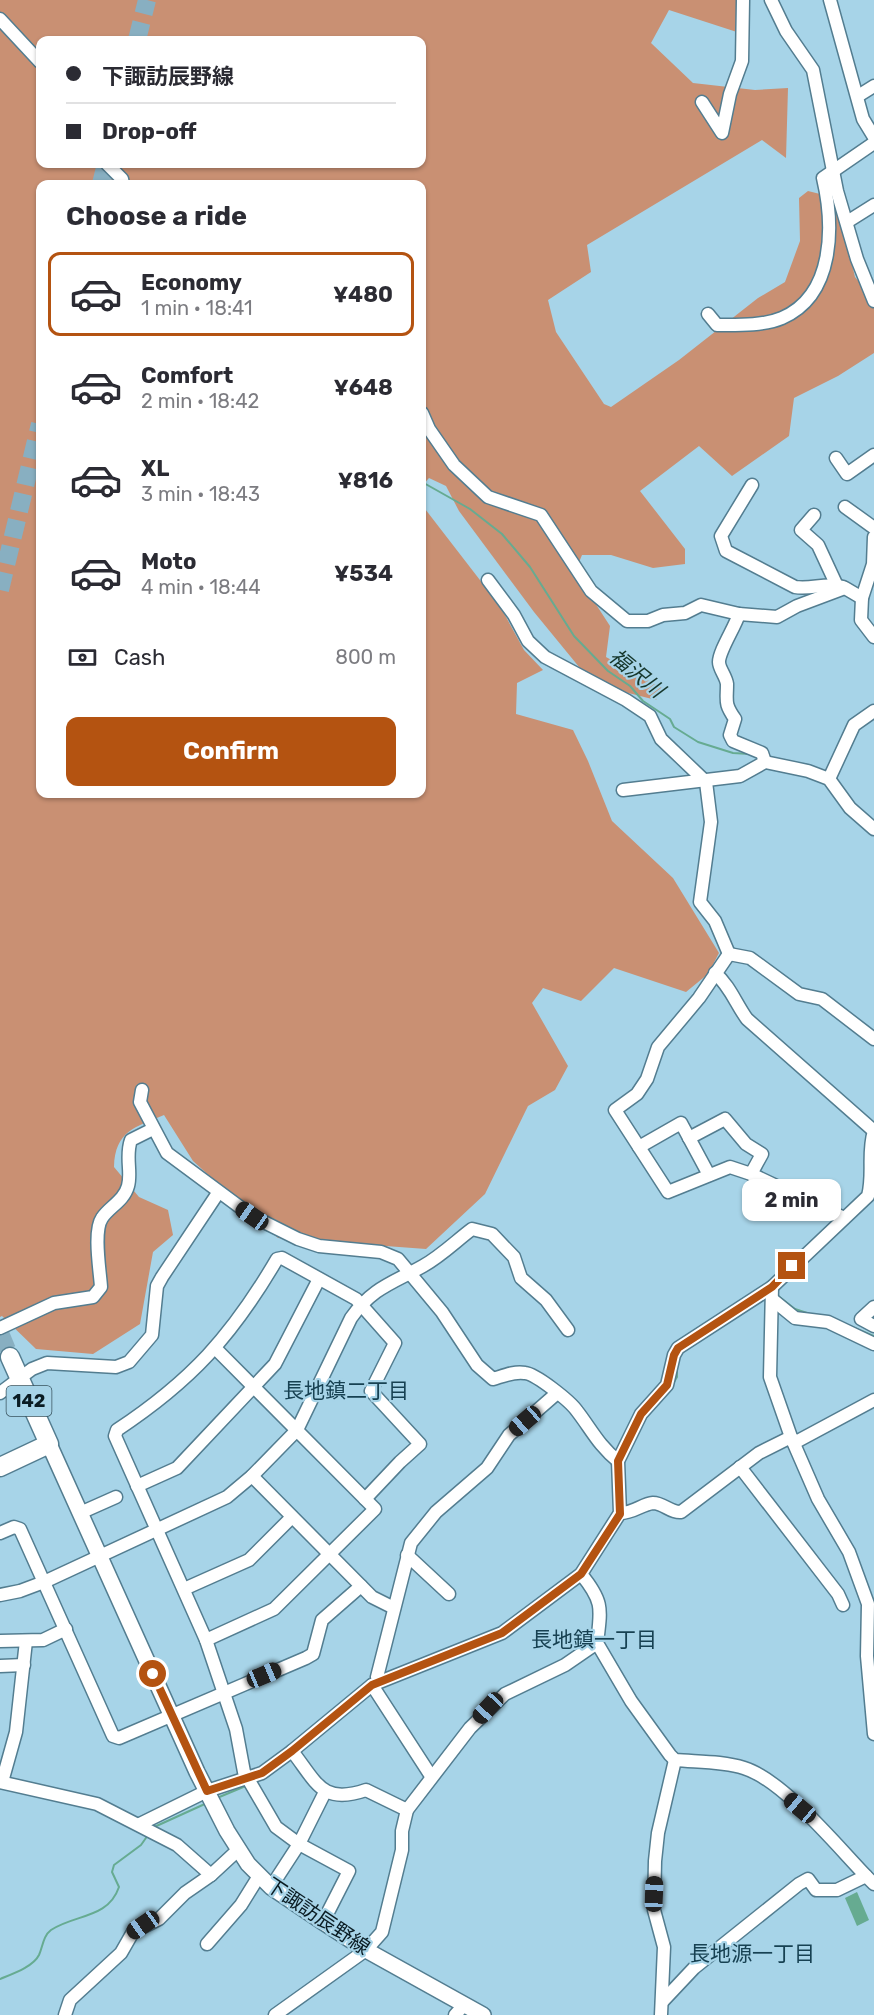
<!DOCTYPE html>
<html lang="en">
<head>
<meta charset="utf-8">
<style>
	:root { --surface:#fff; --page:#f2f2f3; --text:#2b2b33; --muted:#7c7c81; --line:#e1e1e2; --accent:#b45311 }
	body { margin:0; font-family:Rubik,"Noto Sans JP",sans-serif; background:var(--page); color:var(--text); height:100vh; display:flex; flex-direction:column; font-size:22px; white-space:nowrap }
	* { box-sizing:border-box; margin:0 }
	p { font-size:20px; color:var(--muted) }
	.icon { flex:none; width:33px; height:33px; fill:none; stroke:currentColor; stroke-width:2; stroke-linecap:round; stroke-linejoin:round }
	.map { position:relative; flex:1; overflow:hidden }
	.details { position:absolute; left:36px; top:180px; width:390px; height:618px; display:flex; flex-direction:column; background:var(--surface); border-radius:12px; box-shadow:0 2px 4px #0004 }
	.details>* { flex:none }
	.top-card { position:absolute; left:36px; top:36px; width:390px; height:132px; border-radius:12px; box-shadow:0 2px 4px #0004; display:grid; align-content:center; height:132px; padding:0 30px; background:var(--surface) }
	.end { position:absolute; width:27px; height:27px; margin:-14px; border:8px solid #b45311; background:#fff; box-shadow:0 0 0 3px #fff }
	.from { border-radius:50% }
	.bubble { position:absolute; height:42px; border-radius:12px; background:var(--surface); box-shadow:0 2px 4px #0004; font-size:20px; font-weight:700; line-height:42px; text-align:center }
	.car { position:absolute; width:18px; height:36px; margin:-18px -9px; border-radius:8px; box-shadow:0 0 4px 2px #0007; background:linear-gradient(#222 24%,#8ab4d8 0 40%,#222 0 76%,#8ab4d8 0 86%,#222 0) }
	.top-card b { display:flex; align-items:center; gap:21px; height:57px; font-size:22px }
	.top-card b+b { border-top:2px solid var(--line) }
	.top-card i { width:15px; height:15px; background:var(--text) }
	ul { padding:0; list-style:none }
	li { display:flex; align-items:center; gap:18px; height:84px; margin:0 12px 9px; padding:0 18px; border:3px solid transparent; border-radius:12px }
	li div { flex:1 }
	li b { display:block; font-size:22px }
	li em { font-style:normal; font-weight:700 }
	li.current { border-color:var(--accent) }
	li>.icon { width:54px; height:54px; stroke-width:1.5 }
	h2 { padding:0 30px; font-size:27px; line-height:72px }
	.pay { display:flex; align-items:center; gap:15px; height:66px; padding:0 30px; font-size:22px }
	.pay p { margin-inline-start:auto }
	.cta { display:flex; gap:12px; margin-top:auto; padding:12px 30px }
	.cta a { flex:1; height:69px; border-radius:12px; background:var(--accent); color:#fff; font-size:24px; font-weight:700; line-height:69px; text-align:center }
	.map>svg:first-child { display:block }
	.forest { fill:#c99073; fill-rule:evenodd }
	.water { fill:#66ab91 }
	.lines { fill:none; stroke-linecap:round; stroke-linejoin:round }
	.stream { stroke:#66ab91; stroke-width:2 }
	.highway-tunnel { stroke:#88afc1; stroke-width:18; stroke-dasharray:18 9; stroke-linecap:butt }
	.minor-casing { stroke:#537d90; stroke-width:15 }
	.major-casing { stroke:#537d90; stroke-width:18 }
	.highway-casing { stroke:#537d90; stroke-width:21 }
	.minor { stroke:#fff; stroke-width:12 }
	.major { stroke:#fff; stroke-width:15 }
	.highway { stroke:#fff; stroke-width:18 }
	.route { stroke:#b45311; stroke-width:8 }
	.labels { text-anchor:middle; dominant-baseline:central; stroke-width:4.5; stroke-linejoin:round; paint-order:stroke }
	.shield { fill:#a7d4e8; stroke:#39535e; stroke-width:1.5 }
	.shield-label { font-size:18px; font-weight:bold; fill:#0a1c23 }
	.street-label { font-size:20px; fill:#0a1c23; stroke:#a7d4e8 }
	.water-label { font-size:21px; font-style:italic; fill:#15362b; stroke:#a7d4e8 }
	.neighbourhood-label { font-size:21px; fill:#174152; stroke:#a7d4e8 }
</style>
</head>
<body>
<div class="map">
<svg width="874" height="2015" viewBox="0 0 874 2015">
	<rect width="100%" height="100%" fill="#a7d4e8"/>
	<!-- forest -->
	<path class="forest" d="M0 0H744L749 5 743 34 669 10 651 43 693 83 755 90 788 88 786 158 762 140 587 245 591 272 548 300 556 332 604 404 611 407 679 360 758 298 785 282 800 241 799 198 808 191 836 198 855 277 874 300V353L838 376 794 398 789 436 732 476 699 446 640 491 685 549V564L653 568 611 555H582L575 572 610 626 606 657 662 688 656 700 593 684 534 612 459 511 446 486 429 478 422 486V184H40V794H422V505L500 606 524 650 543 670 517 683 516 714 573 730 588 761 612 821 673 878 719 953 708 974 686 992 614 968 581 1001 543 988 532 1003 568 1066 555 1090 528 1106 485 1194 426 1249 278 1238 193 1161 164 1115C135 1127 115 1131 114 1167L139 1197 168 1210 173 1235 153 1252 140 1324 93 1354 36 1349 2 1316 0 1317ZM40 40H422V164H40Z"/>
	<!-- water -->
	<path class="water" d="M857 1892 869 1920 857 1926 845 1898Z"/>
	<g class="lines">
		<!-- stream -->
		<g class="stream">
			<path d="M18 30 40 53"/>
			<path d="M422 482 470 509 502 534 530 567 574 636 608 671 630 686 643 701 670 719 674 727 698 742 733 753 750 754"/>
			<path d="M841 786 852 801"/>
			<path d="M777 1295 795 1309 813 1315"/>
			<path d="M845 1324 874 1336"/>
			<path d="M671 1387 677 1377V1367"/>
			<path d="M614 1533 622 1520"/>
			<path d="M267 1777 286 1762"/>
			<path d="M217 1798 248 1785"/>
			<path d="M152 1828 207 1803"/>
			<path d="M0 1979C12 1974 33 1967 39 1955 43 1946 43 1936 51 1930 75 1914 108 1919 119 1887L112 1872 114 1865 141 1845 148 1835"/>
		</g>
		<!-- highway-tunnel -->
		<g class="highway-tunnel">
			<path d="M137 40 147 0"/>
			<path d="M101 184 106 164"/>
			<path d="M0 590 40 424"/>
			<path d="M0 1333 10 1357"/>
		</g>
		<defs>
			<g id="minor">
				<path d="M771 0 786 31 813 70 837 191 857 259 874 301"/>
				<path d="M830 0 863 119 874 137"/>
				<path d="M0 19 40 62"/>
				<path d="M858 96 874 86"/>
				<path d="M702 102 722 133 730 94 742 61 743 0"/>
				<path d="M107 164 122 179 123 184"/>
				<path d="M847 222 874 205"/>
				<path d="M708 314 717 325C737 325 763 326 782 318 835 295 834 225 823 178L874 143"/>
				<path d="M422 413 429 429 454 465 488 497 541 515 591 591 627 621H648L663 615 685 613 701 605 739 614 777 617 797 606 845 588 862 598"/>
				<path d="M836 458 847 474 874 455"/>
				<path d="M752 485 721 536 726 551 795 587C811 590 826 582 843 587"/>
				<path d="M845 507 874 528"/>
				<path d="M814 515 801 530 818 545 837 586"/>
				<path d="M874 537 873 564 862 598 861 620 874 637"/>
				<path d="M488 580 514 615 528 641 545 657 626 700 650 716 661 739 706 782 711 822 700 902 715 921 729 954"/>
				<path d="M739 614C735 627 719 651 719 662 719 669 726 676 727 684 727 702 724 703 735 719L730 735 733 741 762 753 765 762"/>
				<path d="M829 779 854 725 874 711"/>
				<path d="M623 790 740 776 765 762 808 771 829 779 850 808 874 829"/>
				<path d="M729 954 699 998 658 1047 647 1079 637 1094 615 1110 668 1192 730 1167 751 1174 844 1218"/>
				<path d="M729 954 750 958 799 994 822 999 874 1039"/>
				<path d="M715 973C730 986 736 1004 747 1019L874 1131"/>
				<path d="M142 1090 140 1102 167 1153 252 1216 298 1239 319 1246 381 1252 398 1259 442 1312 477 1365 493 1379C503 1376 514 1371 525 1373 536 1374 570 1401 577 1411 591 1429 599 1446 618 1461"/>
				<path d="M689 1138 725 1119 746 1144 762 1154 751 1174"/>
				<path d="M639 1147 681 1123 709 1175"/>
				<path d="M772 1287 770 1377 791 1437 818 1499 849 1552 868 1604 867 1656 874 1734"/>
				<path d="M773 1300 795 1318 828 1322 874 1344"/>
				<path d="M874 1307 861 1319 874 1326"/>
				<path d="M0 1328 54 1303 93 1297 101 1287C100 1271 93 1231 102 1218 109 1207 124 1201 128 1186 132 1172 125 1156 131 1140L153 1129"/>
				<path d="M0 1393 32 1369 47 1363 116 1367 129 1362 152 1335 157 1286 162 1277 218 1193"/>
				<path d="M794 1443 874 1400"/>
				<path d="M740 1467 838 1594 843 1605"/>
				<path d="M252 1476 372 1597 394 1608"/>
				<path d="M137 1486 177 1468 275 1364 319 1279"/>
				<path d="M80 1513 116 1497"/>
				<path d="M620 1513C634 1513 642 1504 653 1503 664 1503 670 1513 681 1512L759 1453 791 1437"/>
				<path d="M0 1533 14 1527 20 1529 113 1736 119 1738 306 1658 313 1654 322 1620 361 1586"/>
				<path d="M407 1555 449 1594"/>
				<path d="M581 1574C604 1602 601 1609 597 1643L631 1701 670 1755 675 1760C698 1762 722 1761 744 1768 783 1780 837 1846 866 1876"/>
				<path d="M184 1589 249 1560 292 1517"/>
				<path d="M0 1595 20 1591 44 1582 227 1497 252 1476 297 1430 351 1318C373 1287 393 1283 423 1266 441 1256 456 1241 472 1229L492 1234 514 1257 521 1278 546 1300 568 1330"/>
				<path d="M206 1640 274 1609 375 1509 216 1349"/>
				<path d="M0 1641 43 1640 66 1629"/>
				<path d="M0 1666 24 1665"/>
				<path d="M379 1681 377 1677 411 1543 436 1512 487 1468 509 1435 556 1394"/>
				<path d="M372 1685 431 1776"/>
				<path d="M292 1751C317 1783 322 1805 366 1790L407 1810"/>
				<path d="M0 1782 97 1804 177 1845 211 1875"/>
				<path d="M2 1782 16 1732 26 1641"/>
				<path d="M140 1824 207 1791 262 1773 292 1751 372 1685 502 1633 581 1574 620 1513 618 1461 641 1414 667 1385 674 1355 678 1348 772 1287 868 1196C874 1174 867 1153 874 1131"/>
				<path d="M271 1887 299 1844 325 1792"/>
				<path d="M323 1922 349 1871 299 1844 276 1827 244 1772 236 1729 206 1640 115 1436 117 1430C191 1381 232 1336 277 1259L282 1258 356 1299 395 1343 371 1391 420 1444 400 1462 365 1499"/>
				<path d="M207 1944 241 1905 259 1876"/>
				<path d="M662 2002 694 1968 799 1884 808 1879 816 1890H837L866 1876 874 1884"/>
				<path d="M65 2015 70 2000 121 1953 133 1932 159 1919 185 1893 211 1875 238 1850"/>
				<path d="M275 2015 366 1950 382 1932 402 1850V1831L407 1810 470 1728 505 1694 565 1665 597 1643"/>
				<path d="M455 2015 464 2005"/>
				<path d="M661 2015 664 1947 654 1910 655 1861 658 1833 675 1760"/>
			</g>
			<path id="major" d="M49 1444 197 1772 227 1831 248 1864 271 1887 323 1922 366 1950 483 2015"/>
			<path id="highway" d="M0 1467 49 1444 10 1357"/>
		</defs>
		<!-- minor casing -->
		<use href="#minor" class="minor-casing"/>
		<!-- major casing -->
		<use href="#major" class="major-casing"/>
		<!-- highway casing -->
		<use href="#highway" class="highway-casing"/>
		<!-- minor -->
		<use href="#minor" class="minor"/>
		<!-- major -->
		<use href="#major" class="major"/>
		<!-- highway -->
		<use href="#highway" class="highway"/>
	</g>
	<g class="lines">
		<!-- route -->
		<path class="route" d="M153 1674 207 1791 262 1773 292 1751 372 1685 502 1633 581 1574 620 1514 618 1461 641 1414 667 1385 674 1355 678 1348 772 1287 792 1266"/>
	</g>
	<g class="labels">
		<!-- shield labels -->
		<rect class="shield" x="6.5" y="1386" width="45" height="30" rx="4.5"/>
		<g class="shield-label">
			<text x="29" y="1401">142</text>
		</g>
		<!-- street labels -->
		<g class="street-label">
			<text transform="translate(318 1916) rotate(34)">下諏訪辰野線</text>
		</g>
		<!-- water labels -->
		<g class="water-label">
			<text transform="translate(637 673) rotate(39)">福沢川</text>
		</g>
		<!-- neighbourhood labels -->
		<g class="neighbourhood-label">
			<text x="346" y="1390">長地鎮二丁目</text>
			<text x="594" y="1639">長地鎮一丁目</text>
			<text x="752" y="1953">長地源一丁目</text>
		</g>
	</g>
</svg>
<i class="end from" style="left:153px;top:1674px"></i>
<i class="end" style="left:792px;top:1266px"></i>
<div class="bubble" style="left:742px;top:1179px;width:99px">2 min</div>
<i class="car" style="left:252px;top:1216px;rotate:305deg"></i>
<i class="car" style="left:525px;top:1421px;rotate:229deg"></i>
<i class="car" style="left:264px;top:1675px;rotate:67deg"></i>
<i class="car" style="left:488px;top:1708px;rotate:223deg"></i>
<i class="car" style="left:800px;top:1808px;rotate:310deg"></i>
<i class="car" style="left:654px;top:1894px;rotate:2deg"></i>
<i class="car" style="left:143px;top:1925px;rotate:235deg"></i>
<div class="top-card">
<b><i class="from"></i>下諏訪辰野線</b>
<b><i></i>Drop-off</b>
</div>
<section class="details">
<h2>Choose a ride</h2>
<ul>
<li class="current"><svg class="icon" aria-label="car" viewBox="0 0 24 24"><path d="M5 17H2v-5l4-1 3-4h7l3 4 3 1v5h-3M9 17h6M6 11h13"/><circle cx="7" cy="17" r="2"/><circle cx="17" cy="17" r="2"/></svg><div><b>Economy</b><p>1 min · 18:41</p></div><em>¥480</em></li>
<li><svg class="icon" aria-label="car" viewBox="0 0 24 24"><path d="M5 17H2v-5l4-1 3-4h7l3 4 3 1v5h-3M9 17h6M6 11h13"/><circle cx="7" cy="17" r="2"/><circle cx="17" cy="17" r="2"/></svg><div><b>Comfort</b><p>2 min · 18:42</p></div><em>¥648</em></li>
<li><svg class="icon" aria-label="car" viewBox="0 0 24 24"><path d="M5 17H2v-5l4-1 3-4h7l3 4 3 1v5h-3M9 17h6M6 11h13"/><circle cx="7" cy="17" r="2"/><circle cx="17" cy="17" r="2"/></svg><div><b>XL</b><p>3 min · 18:43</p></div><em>¥816</em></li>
<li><svg class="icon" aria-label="car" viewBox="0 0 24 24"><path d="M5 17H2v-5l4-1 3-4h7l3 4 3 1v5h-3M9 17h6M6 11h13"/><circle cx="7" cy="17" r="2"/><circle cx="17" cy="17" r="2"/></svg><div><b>Moto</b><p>4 min · 18:44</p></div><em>¥534</em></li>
</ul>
<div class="pay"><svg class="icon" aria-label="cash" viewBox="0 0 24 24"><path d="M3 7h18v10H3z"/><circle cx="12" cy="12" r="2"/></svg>Cash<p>800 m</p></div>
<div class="cta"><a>Confirm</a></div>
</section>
</div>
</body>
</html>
